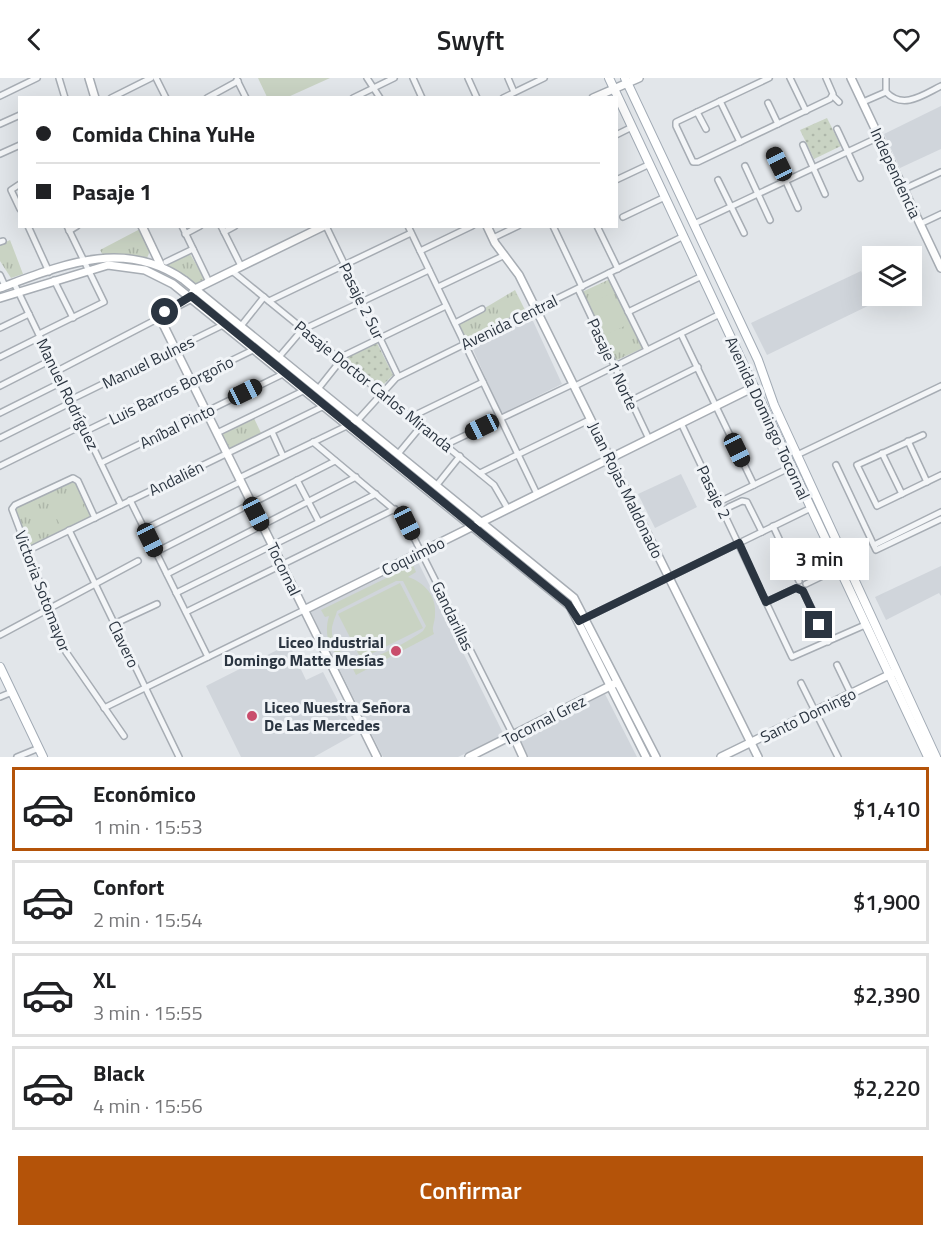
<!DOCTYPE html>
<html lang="es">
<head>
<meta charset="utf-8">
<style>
	:root { --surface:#fff; --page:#f6f6f6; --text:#202124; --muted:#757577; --line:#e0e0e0; --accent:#b45309 }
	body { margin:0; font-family:"Titillium Web",sans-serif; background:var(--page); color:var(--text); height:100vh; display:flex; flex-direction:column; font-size:22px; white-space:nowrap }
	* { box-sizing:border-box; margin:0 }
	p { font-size:20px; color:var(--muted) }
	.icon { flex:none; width:33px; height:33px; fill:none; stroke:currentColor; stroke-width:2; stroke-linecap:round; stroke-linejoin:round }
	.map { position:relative; height:679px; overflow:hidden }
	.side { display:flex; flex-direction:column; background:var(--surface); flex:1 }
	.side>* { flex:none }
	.banner { position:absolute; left:18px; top:18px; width:600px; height:132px; border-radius:0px; box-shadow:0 6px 24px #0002; display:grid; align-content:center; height:132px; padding:0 18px; background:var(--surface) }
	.tools { position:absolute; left:862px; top:168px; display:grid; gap:12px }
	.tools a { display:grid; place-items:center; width:60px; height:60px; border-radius:0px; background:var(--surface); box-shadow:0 6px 24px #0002; font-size:30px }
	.end { position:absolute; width:27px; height:27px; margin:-14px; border:8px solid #2b3541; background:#fff; box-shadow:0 0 0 3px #fff }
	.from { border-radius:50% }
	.bubble { position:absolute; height:42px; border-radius:0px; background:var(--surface); box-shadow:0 6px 24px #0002; font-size:20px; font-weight:600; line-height:42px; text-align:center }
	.car { position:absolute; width:18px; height:36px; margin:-18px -9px; border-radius:8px; box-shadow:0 0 4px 2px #0007; background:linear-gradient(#222 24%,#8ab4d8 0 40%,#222 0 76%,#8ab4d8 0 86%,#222 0) }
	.banner b { display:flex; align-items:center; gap:21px; height:57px; font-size:22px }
	.banner b+b { border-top:2px solid var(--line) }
	.banner i { width:15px; height:15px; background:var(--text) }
	ul { padding:10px 0 0; list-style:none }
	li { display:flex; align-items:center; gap:18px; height:84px; margin:0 12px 9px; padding:0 6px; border:3px solid var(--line); border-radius:0px }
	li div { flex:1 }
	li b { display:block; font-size:22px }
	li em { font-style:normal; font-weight:600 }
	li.current { border-color:var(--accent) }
	li>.icon { width:54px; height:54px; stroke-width:1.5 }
	.cta { display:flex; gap:12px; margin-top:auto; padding:12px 18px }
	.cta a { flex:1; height:69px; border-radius:0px; background:var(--accent); color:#fff; font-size:24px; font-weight:600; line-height:69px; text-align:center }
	header { display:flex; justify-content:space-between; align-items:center; height:78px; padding:0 18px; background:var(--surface); font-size:27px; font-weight:600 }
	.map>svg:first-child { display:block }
	.built { fill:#d0d5db }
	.grass { fill:url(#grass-dots) }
	.park { fill:url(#park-tufts) }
	.pitch { fill:#c9d3c3; fill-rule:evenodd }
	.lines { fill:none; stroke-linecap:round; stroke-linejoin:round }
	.street-casing { stroke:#a7adb4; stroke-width:8 }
	.secondary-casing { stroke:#a7adb4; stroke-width:10 }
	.primary-casing { stroke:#a2abb5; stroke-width:10 }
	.street { stroke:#f4f6f8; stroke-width:5 }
	.secondary { stroke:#fff; stroke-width:7 }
	.primary { stroke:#fff; stroke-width:8 }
	.route { stroke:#2b3541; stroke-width:8 }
	.poi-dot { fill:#c94d6c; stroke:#f1f4f7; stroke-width:2 }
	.labels { text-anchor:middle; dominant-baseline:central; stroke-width:6; stroke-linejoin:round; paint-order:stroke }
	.street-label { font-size:16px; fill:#2b3541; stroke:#f1f4f7 }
	.poi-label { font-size:16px; font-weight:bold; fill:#2b3541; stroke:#f1f4f7; text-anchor:end }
</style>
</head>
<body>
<header><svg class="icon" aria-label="back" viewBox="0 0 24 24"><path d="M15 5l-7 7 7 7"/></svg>Swyft<svg class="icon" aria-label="heart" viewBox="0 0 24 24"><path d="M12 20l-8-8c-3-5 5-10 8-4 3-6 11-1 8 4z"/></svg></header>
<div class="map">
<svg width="941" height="679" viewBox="0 0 941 679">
	<defs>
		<pattern id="grass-dots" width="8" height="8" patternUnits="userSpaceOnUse" patternTransform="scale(1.5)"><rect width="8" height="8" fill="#c9d3c3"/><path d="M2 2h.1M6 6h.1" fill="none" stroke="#adb6a9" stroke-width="1.8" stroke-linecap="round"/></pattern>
		<pattern id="park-tufts" width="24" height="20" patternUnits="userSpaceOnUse" patternTransform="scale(1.5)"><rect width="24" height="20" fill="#c9d3c3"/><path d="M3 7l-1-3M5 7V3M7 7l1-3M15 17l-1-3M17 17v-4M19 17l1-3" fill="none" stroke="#adb6a9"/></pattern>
	</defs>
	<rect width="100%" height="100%" fill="#e2e6ea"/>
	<!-- built -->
	<g class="built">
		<path d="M941 28V71L900 90 884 56Z"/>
		<path d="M861 193 876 224 767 277 751 245Z"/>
		<path d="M529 241 533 243 562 306 503 335 500 333 472 269Z"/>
		<path d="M681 396 697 429 655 450 638 416Z"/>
		<path d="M417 482 504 657 458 679H383L311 534Z"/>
		<path d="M941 488V518L939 515 886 542 875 519Z"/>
		<path d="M289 566 306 602 323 594 355 656 314 679H241L206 608Z"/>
		<path d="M605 616 637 679H528L519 660Z"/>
	</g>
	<!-- grass -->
	<g class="grass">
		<path d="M827 40 841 68 814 81 800 52Z"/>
		<path d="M377 265 393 297 380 310 344 281Z"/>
	</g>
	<!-- park -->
	<g class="park">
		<path d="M140 151 150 173 147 180 121 176 103 177 100 172Z"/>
		<path d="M10 162 23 196 11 200 0 183V167Z"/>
		<path d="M190 176 206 203 196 208 166 187Z"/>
		<path d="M610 201 643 270 615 283 582 214Z"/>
		<path d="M515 212 525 232 465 261 458 246Z"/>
		<path d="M253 338 261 355 230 371 221 354Z"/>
		<path d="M70 403 76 405 90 436 89 439 31 468 28 466 15 434 16 430Z"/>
	</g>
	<!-- pitch -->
	<g class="pitch">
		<path d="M258 0H330L288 19H267Z"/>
		<path d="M612 215 627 247 605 257 590 225Z"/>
		<path d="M516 216 523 232 502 242 495 226Z"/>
		<path d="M78 418 87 436 61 449 52 431Z"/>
		<path d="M413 487 416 494 408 499C424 504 437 518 435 537 435 545 431 549 434 556L356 597 353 591 357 588C333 582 322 561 329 538L325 539 321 532ZM396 503H403L426 548 423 553C411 562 379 579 364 583 348 586 333 570 332 555 331 547 335 541 337 533Z"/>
		<path d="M400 505 423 550 361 581 338 536Z"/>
	</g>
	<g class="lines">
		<defs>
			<g id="street">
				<path d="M59 0 65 20"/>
				<path d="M156 0 166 20"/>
				<path d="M367 0 380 20"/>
				<path d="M413 0 422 20"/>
				<path d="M468 0 477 20"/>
				<path d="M508 0 514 14"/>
				<path d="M769 0 676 44V48L693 84H698L830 21 833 16 826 0"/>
				<path d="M790 0 806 33"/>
				<path d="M237 2 246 20"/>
				<path d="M886 14C903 32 923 17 941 8"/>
				<path d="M886 14V0"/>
				<path d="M0 18 37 0"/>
				<path d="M833 18 839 24"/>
				<path d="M111 20 151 0"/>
				<path d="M207 20 238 3"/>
				<path d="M353 20 394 0"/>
				<path d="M503 20 544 0"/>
				<path d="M720 23 740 64"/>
				<path d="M863 24 886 14"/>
				<path d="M768 25 778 46"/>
				<path d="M697 34 706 51"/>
				<path d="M0 46 20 37"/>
				<path d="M837 51 860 100"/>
				<path d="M616 57 632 49"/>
				<path d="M803 67 825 116"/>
				<path d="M773 75 798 130"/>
				<path d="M0 76 20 67"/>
				<path d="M745 88 770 142"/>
				<path d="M616 102 650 86"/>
				<path d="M718 102 744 155"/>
				<path d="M20 106 11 112 20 131"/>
				<path d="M904 111 941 94"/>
				<path d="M623 139 665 119"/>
				<path d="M694 146 879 59"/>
				<path d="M920 146 941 136"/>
				<path d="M28 148 49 194"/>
				<path d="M182 148 209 204"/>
				<path d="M221 148 241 188"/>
				<path d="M326 148 398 298"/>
				<path d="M408 148 537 416"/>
				<path d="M553 148 582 209"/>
				<path d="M597 148 618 191"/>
				<path d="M69 153 77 148"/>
				<path d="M224 154 235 148"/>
				<path d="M185 156 200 148"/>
				<path d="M493 160 518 148"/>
				<path d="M0 164 3 163"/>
				<path d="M420 173 472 148"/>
				<path d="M166 184 193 171"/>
				<path d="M232 193 494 407 508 431"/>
				<path d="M609 195 647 272"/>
				<path d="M0 197 5 208"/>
				<path d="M54 202 73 240"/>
				<path d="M14 205 121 427"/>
				<path d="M438 209 505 177"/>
				<path d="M578 211 649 361"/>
				<path d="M269 223 411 155"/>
				<path d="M628 234 702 198"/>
				<path d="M455 245 482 231"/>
				<path d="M241 248 264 219"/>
				<path d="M0 250 29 236"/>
				<path d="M39 256 104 224 67 148"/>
				<path d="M681 256 754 407"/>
				<path d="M0 279 40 259"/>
				<path d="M279 279 302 252 429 192"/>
				<path d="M339 280 446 228"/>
				<path d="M57 293 161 239"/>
				<path d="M0 308 51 282"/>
				<path d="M575 308 720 236"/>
				<path d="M318 311 341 282"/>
				<path d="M70 322 225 246"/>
				<path d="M630 323 698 289"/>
				<path d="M0 335 62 304"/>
				<path d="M411 339 483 304"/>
				<path d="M681 345 792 579 865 547"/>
				<path d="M86 353 255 271"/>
				<path d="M272 354 283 378"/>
				<path d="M217 355 305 312"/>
				<path d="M923 357 857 387 877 428 941 397"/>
				<path d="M0 360 72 324"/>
				<path d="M908 363 927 404"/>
				<path d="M313 364 404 440 513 657"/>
				<path d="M445 367 573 306"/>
				<path d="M882 375 902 416"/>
				<path d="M398 376 422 347"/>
				<path d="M797 377 941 308"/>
				<path d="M101 385 285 295"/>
				<path d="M836 387 876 472 941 441"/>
				<path d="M0 388 83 347"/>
				<path d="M480 395 591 341"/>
				<path d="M239 400 357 343 396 300 684 158"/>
				<path d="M297 402 319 444"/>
				<path d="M436 408 460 378"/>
				<path d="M130 422 208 579"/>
				<path d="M719 424 791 389"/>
				<path d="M729 429 742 423 747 424 762 454"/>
				<path d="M95 440 78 403 73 400 15 427 12 431 66 574 124 658"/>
				<path d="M773 448 799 503"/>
				<path d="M145 451 240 404"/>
				<path d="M69 452 179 679"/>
				<path d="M874 467 941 434"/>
				<path d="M27 473 324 328"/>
				<path d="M156 474 335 383"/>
				<path d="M167 496 356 399"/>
				<path d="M806 506 839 490"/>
				<path d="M803 513 828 564"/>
				<path d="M176 515 376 416"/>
				<path d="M766 524 796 510"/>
				<path d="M186 534 395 431"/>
				<path d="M583 541 811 430"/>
				<path d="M114 546 157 526"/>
				<path d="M0 557 138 483"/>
				<path d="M837 587 851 616"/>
				<path d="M801 605 838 679"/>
				<path d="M0 619 12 614"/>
				<path d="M104 630 304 532"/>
				<path d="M17 679 39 670"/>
			</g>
			<g id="secondary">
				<path d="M89 0 95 20"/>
				<path d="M851 0 941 190"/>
				<path d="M593 20 639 0"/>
				<path d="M142 148 161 188"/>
				<path d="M324 148 195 211 188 222 163 235 161 242 377 679"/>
				<path d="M487 148 495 165 519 197 758 679"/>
				<path d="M0 210C62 187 124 160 184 202L574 520 656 679"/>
				<path d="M0 220 108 187 145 192 173 206 570 528 646 679"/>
				<path d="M304 532 754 309"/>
				<path d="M513 657 523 679"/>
				<path d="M469 679 614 606"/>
				<path d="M721 679 893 595"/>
			</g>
			<g id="primary">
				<path d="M609 0 928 679"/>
				<path d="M625 0 758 282 774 327 936 679"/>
				<path d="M0 589 43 679"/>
			</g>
		</defs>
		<!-- street casing -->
		<use href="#street" class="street-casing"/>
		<!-- secondary casing -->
		<use href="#secondary" class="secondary-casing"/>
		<!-- primary casing -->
		<use href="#primary" class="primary-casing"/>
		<!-- street -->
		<use href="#street" class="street"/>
		<!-- secondary -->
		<use href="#secondary" class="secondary"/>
		<!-- primary -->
		<use href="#primary" class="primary"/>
	</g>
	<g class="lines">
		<!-- route -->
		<path class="route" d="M165 234 191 218 568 526 579 543 739 465 766 524 796 510 803 513 819 547"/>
	</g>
	<!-- markers -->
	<g class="poi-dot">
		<circle cx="396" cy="573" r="6"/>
		<circle cx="252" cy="638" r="6"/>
	</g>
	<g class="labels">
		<!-- street labels -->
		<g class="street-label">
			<text transform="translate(896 95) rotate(65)">Independencia</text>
			<text transform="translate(362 223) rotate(64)">Pasaje 2 Sur</text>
			<text transform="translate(509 244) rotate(-26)">Avenida Central</text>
			<text transform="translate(148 284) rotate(-26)">Manuel Bulnes</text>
			<text transform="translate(613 286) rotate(65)">Pasaje 1 Norte</text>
			<text transform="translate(374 308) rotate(39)">Pasaje Doctor Carlos Miranda</text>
			<text transform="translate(171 312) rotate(-26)">Luis Barros Borgoño</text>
			<text transform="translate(68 316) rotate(64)">Manuel Rodríguez</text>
			<text transform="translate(768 340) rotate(65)">Avenida Domingo Tocornal</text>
			<text transform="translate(177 348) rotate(-26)">Aníbal Pinto</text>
			<text transform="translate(176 400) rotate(-26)">Andalién</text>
			<text transform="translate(626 412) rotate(64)">Juan Rojas Maldonado</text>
			<text transform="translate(714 414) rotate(64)">Pasaje 2</text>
			<text transform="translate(413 478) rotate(-26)">Coquimbo</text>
			<text transform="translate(284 491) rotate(64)">Tocornal</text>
			<text transform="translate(43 513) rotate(69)">Victoria Sotomayor</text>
			<text transform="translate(453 538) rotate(64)">Gandarillas</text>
			<text transform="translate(124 566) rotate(64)">Clavero</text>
			<text transform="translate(808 637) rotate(-26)">Santo Domingo</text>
			<text transform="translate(544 642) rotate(-27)">Tocornal Grez</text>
		</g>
		<!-- poi labels -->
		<g class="poi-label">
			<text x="384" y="564">Liceo Industrial<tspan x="384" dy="18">Domingo Matte Mesías</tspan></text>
			<text x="264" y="629" text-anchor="start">Liceo Nuestra Señora<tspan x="264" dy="18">De Las Mercedes</tspan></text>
		</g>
	</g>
</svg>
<div class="tools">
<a><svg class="icon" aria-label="layers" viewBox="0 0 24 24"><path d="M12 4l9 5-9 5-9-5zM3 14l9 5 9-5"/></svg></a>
</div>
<i class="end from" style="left:165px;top:234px"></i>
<i class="end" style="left:819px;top:547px"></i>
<div class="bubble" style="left:770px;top:460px;width:99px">3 min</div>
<i class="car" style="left:779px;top:86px;rotate:334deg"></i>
<i class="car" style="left:245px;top:314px;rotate:64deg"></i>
<i class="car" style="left:482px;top:349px;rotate:244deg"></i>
<i class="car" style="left:737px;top:372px;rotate:154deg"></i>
<i class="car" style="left:256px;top:436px;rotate:153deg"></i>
<i class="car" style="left:407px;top:445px;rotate:154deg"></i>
<i class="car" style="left:150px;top:462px;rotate:154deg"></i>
<div class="banner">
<b><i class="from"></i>Comida China YuHe</b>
<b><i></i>Pasaje 1</b>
</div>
</div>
<section class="side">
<ul>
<li class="current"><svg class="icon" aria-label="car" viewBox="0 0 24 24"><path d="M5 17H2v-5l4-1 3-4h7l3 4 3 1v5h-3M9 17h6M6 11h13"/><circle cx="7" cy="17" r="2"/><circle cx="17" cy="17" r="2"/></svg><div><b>Económico</b><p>1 min · 15:53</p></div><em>$1,410</em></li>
<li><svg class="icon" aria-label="car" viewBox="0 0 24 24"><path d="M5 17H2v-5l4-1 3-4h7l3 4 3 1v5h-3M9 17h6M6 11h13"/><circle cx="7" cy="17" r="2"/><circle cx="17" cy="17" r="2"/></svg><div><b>Confort</b><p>2 min · 15:54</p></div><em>$1,900</em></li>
<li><svg class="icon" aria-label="car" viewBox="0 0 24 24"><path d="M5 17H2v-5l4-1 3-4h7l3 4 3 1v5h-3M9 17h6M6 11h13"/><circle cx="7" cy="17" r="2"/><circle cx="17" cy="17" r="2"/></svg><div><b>XL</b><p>3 min · 15:55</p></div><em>$2,390</em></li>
<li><svg class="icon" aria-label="car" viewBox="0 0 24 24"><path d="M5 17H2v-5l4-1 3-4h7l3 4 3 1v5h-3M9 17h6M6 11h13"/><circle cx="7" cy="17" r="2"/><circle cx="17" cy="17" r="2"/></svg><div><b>Black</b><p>4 min · 15:56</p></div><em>$2,220</em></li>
</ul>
<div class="cta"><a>Confirmar</a></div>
</section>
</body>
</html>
